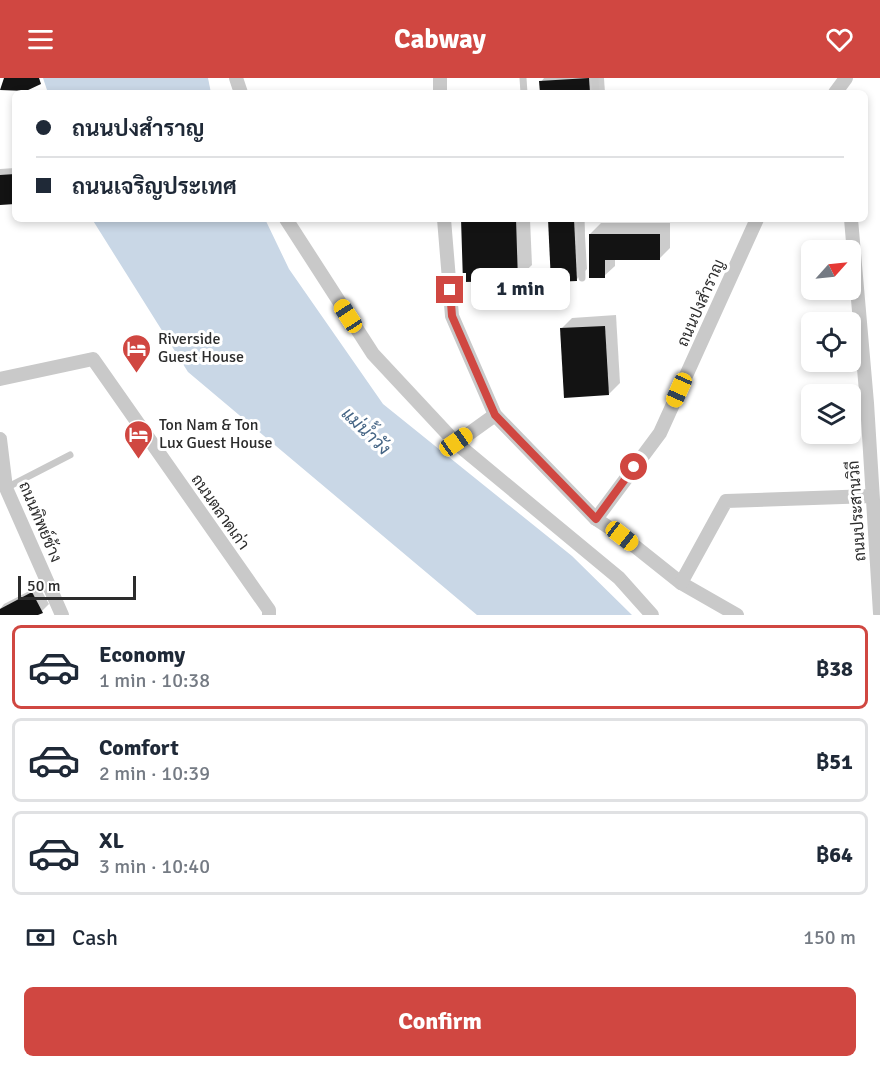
<!DOCTYPE html>
<html lang="en">
<head>
<meta charset="utf-8">
<style>
	:root { --surface:#fff; --page:#f2f2f3; --text:#1f2937; --muted:#747a83; --line:#e0e1e3; --accent:#d04741 }
	body { margin:0; font-family:Signika,Sarabun,sans-serif; background:var(--page); color:var(--text); height:100vh; display:flex; flex-direction:column; font-size:22px; white-space:nowrap }
	* { box-sizing:border-box; margin:0 }
	p { font-size:20px; color:var(--muted) }
	.icon { flex:none; width:33px; height:33px; fill:none; stroke:currentColor; stroke-width:2; stroke-linecap:round; stroke-linejoin:round }
	.map { position:relative; height:537px; overflow:hidden }
	.drawer { display:flex; flex-direction:column; background:var(--surface); flex:1 }
	.drawer>* { flex:none }
	.hud { position:absolute; left:12px; top:12px; width:856px; height:132px; border-radius:9px; box-shadow:0 3px 9px #0003; display:grid; align-content:center; height:132px; padding:0 24px; background:var(--surface) }
	.needle { width:39px; rotate:63deg }
	.controls { position:absolute; left:801px; top:162px; display:grid; gap:12px }
	.controls a { display:grid; place-items:center; width:60px; height:60px; border-radius:9px; background:var(--surface); box-shadow:0 3px 9px #0003; font-size:30px }
	.scale { position:absolute; left:18px; bottom:15px; width:118px; box-sizing:border-box; padding-left:6px; border:3px solid #2c2c2c; border-top:0; font-size:16px; line-height:21px; white-space:nowrap; color:#2c2c2c; -webkit-text-stroke:4px #fff; paint-order:stroke }
	.end { position:absolute; width:27px; height:27px; margin:-14px; border:8px solid #d04741; background:#fff; box-shadow:0 0 0 3px #fff }
	.from { border-radius:50% }
	.bubble { position:absolute; height:42px; border-radius:9px; background:var(--surface); box-shadow:0 3px 9px #0003; font-size:20px; font-weight:700; line-height:42px; text-align:center }
	.car { position:absolute; width:18px; height:36px; margin:-18px -9px; border-radius:8px; box-shadow:0 0 4px 2px #0007; background:linear-gradient(#f5c518 24%,#345 0 40%,#f5c518 0 76%,#345 0 86%,#f5c518 0) }
	.hud b { display:flex; align-items:center; gap:21px; height:57px; font-size:22px }
	.hud b+b { border-top:2px solid var(--line) }
	.hud i { width:15px; height:15px; background:var(--text) }
	ul { padding:10px 0 0; list-style:none }
	li { display:flex; align-items:center; gap:18px; height:84px; margin:0 12px 9px; padding:0 12px; border:3px solid var(--line); border-radius:9px }
	li div { flex:1 }
	li b { display:block; font-size:22px }
	li em { font-style:normal; font-weight:700 }
	li.on { border-color:var(--accent) }
	li>.icon { width:54px; height:54px; stroke-width:1.5 }
	.pay { display:flex; align-items:center; gap:15px; height:66px; padding:0 24px; font-size:22px }
	.pay p { margin-inline-start:auto }
	.button { display:flex; gap:12px; margin-top:auto; padding:12px 24px }
	.button a { flex:1; height:69px; border-radius:9px; background:var(--accent); color:#fff; font-size:24px; font-weight:700; line-height:69px; text-align:center }
	header { display:flex; justify-content:space-between; align-items:center; height:78px; padding:0 24px; background:var(--accent); color:#fff; font-size:27px; font-weight:700 }
	.map>svg:first-child { display:block }
	.water { fill:#c9d7e6 }
	.shadow { fill:#0003 }
	.building { fill:#131313 }
	.lines { fill:none; stroke-linecap:round; stroke-linejoin:round }
	.service { stroke:#c9c9c9; stroke-width:7 }
	.minor { stroke:#c9c9c9; stroke-width:14 }
	.route { stroke:#d04741; stroke-width:8 }
	.labels { text-anchor:middle; dominant-baseline:central; stroke-width:6; stroke-linejoin:round; paint-order:stroke }
	.street-label { font-size:16px; fill:#2c2c2c; stroke:#fff }
	.poi-label { font-size:16px; fill:#2c2c2c; stroke:#fff; text-anchor:start }
	.water-label { font-size:18px; font-style:italic; fill:#446484; stroke:#fff }
</style>
</head>
<body>
<header><svg class="icon" aria-label="menu" viewBox="0 0 24 24"><path d="M4 6h16M4 12h16M4 18h16"/></svg>Cabway<svg class="icon" aria-label="heart" viewBox="0 0 24 24"><path d="M12 20l-8-8c-3-5 5-10 8-4 3-6 11-1 8 4z"/></svg></header>
<div class="map">
<svg width="880" height="537" viewBox="0 0 880 537">
	<rect width="100%" height="100%" fill="#fff"/>
	<!-- water -->
	<g class="water">
		<path d="M43 0H208L211 15H48Z"/>
		<path d="M92 141H265L289 191 383 326 572 478 632 537H477L188 294Z"/>
	</g>
	<!-- shadow -->
	<g class="shadow">
		<path d="M544 0H604L605 15H541V4Z"/>
		<path d="M15 90V125L0 126V91Z"/>
		<path d="M462 141H530L532 187 517 201Z"/>
		<path d="M550 141H584L587 191 576 202Z"/>
		<path d="M601 145H670V170L659 181H615V188L604 198 590 156Z"/>
		<path d="M616 237 620 305 609 316 561 251 572 240Z"/>
		<path d="M39 508 49 526 42 533 35 537H0V531L4 526Z"/>
	</g>
	<!-- building -->
	<g class="building">
		<path d="M4 0H39L41 6 26 13 0 12Z"/>
		<path d="M589 0 590 15H540L539 3Z"/>
		<path d="M15 96V126L0 127V97Z"/>
		<path d="M461 141H516L518 203 463 204Z"/>
		<path d="M548 141H574L577 203 551 204Z"/>
		<path d="M589 156H660V182H605V200H589Z"/>
		<path d="M605 248 609 317 564 320 560 250Z"/>
		<path d="M32 514 43 535 38 537H0V531Z"/>
	</g>
	<g class="lines">
		<!-- service -->
		<g class="service">
			<path d="M523 0 524 15"/>
			<path d="M595 0 596 15"/>
			<path d="M581 141 582 200"/>
			<path d="M6 410 70 377"/>
		</g>
		<!-- minor -->
		<g class="minor">
			<path d="M236 0 241 15"/>
			<path d="M440 0V15"/>
			<path d="M835 15 846 0"/>
			<path d="M286 141 373 276 456 365"/>
			<path d="M444 141 452 238 495 337 596 441 622 458 681 505 737 537"/>
			<path d="M851 141 867 325 880 535"/>
			<path d="M0 301 93 281 269 532V537"/>
			<path d="M495 337 456 365 619 500 652 537"/>
			<path d="M0 361 6 410 62 537"/>
			<path d="M596 441 660 355 757 141"/>
			<path d="M681 505 726 423 872 418"/>
		</g>
	</g>
	<g class="lines">
		<!-- route -->
		<path class="route" d="M450 212 452 238 495 337 596 441 634 389"/>
	</g>
	<!-- icons -->
	<defs>
		<symbol id="hotel-pin" viewBox="-11 -11 22 30"><path d="M0 17L-7.5 6A9.5 9.5 0 1 1 7.5 6Z" fill="#d04741" stroke="#fff"/><path d="M-6-4.5h1.5V1H6V5H4.5V3h-9V5H-6ZM-4 0a1.8 1.8 0 1 1 3.6 0ZM.5 0V-2.5h3Q6-2.5 6 0Z" fill="#fff"/></symbol>
	</defs>
	<g fill-rule="evenodd">
		<use href="#hotel-pin" x="120" y="254" width="33" height="45"/>
		<use href="#hotel-pin" x="122" y="340" width="33" height="45"/>
	</g>
	<g class="labels">
		<!-- street labels -->
		<g class="street-label">
			<text transform="translate(701 225) rotate(-66)">ถนนปงสำราญ</text>
			<text transform="translate(857 433) rotate(-94)">ถนนประสานวิถี</text>
			<text transform="translate(220 434) rotate(55)">ถนนตลาดเก่า</text>
			<text transform="translate(40 444) rotate(67)">ถนนทิพย์ช้าง</text>
		</g>
		<!-- poi labels -->
		<g class="poi-label">
			<text x="158" y="261">Riverside<tspan x="158" dy="18">Guest House</tspan></text>
			<text x="159" y="347">Ton Nam &amp; Ton<tspan x="159" dy="18">Lux Guest House</tspan></text>
		</g>
		<!-- water labels -->
		<g class="water-label">
			<text transform="translate(366 353) rotate(44)">แม่น้ำวัง</text>
		</g>
	</g>
</svg>
<div class="controls">
<a><svg class="needle" viewBox="-14 -14 28 28"><path d="M0-13l5 13h-10z" fill="#e53935"/><path d="M0 13l5-13h-10z" fill="#747a83"/></svg></a>
<a><svg class="icon" aria-label="locate" viewBox="0 0 24 24"><circle cx="12" cy="12" r="6"/><path d="M12 2v4M12 18v4M2 12h4M18 12h4"/></svg></a>
<a><svg class="icon" aria-label="layers" viewBox="0 0 24 24"><path d="M12 4l9 5-9 5-9-5zM3 14l9 5 9-5"/></svg></a>
</div>
<div class="scale">50 m</div>
<i class="end from" style="left:634px;top:389px"></i>
<i class="end" style="left:450px;top:212px"></i>
<div class="bubble" style="left:471px;top:190px;width:99px">1 min</div>
<i class="car" style="left:348px;top:238px;rotate:327deg"></i>
<i class="car" style="left:679px;top:312px;rotate:204deg"></i>
<i class="car" style="left:456px;top:364px;rotate:55deg"></i>
<i class="car" style="left:622px;top:458px;rotate:128deg"></i>
<div class="hud">
<b><i class="from"></i>ถนนปงสำราญ</b>
<b><i></i>ถนนเจริญประเทศ</b>
</div>
</div>
<section class="drawer">
<ul>
<li class="on"><svg class="icon" aria-label="car" viewBox="0 0 24 24"><path d="M5 17H2v-5l4-1 3-4h7l3 4 3 1v5h-3M9 17h6M6 11h13"/><circle cx="7" cy="17" r="2"/><circle cx="17" cy="17" r="2"/></svg><div><b>Economy</b><p>1 min · 10:38</p></div><em>฿38</em></li>
<li><svg class="icon" aria-label="car" viewBox="0 0 24 24"><path d="M5 17H2v-5l4-1 3-4h7l3 4 3 1v5h-3M9 17h6M6 11h13"/><circle cx="7" cy="17" r="2"/><circle cx="17" cy="17" r="2"/></svg><div><b>Comfort</b><p>2 min · 10:39</p></div><em>฿51</em></li>
<li><svg class="icon" aria-label="car" viewBox="0 0 24 24"><path d="M5 17H2v-5l4-1 3-4h7l3 4 3 1v5h-3M9 17h6M6 11h13"/><circle cx="7" cy="17" r="2"/><circle cx="17" cy="17" r="2"/></svg><div><b>XL</b><p>3 min · 10:40</p></div><em>฿64</em></li>
</ul>
<div class="pay"><svg class="icon" aria-label="cash" viewBox="0 0 24 24"><path d="M3 7h18v10H3z"/><circle cx="12" cy="12" r="2"/></svg>Cash<p>150 m</p></div>
<div class="button"><a>Confirm</a></div>
</section>
</body>
</html>
